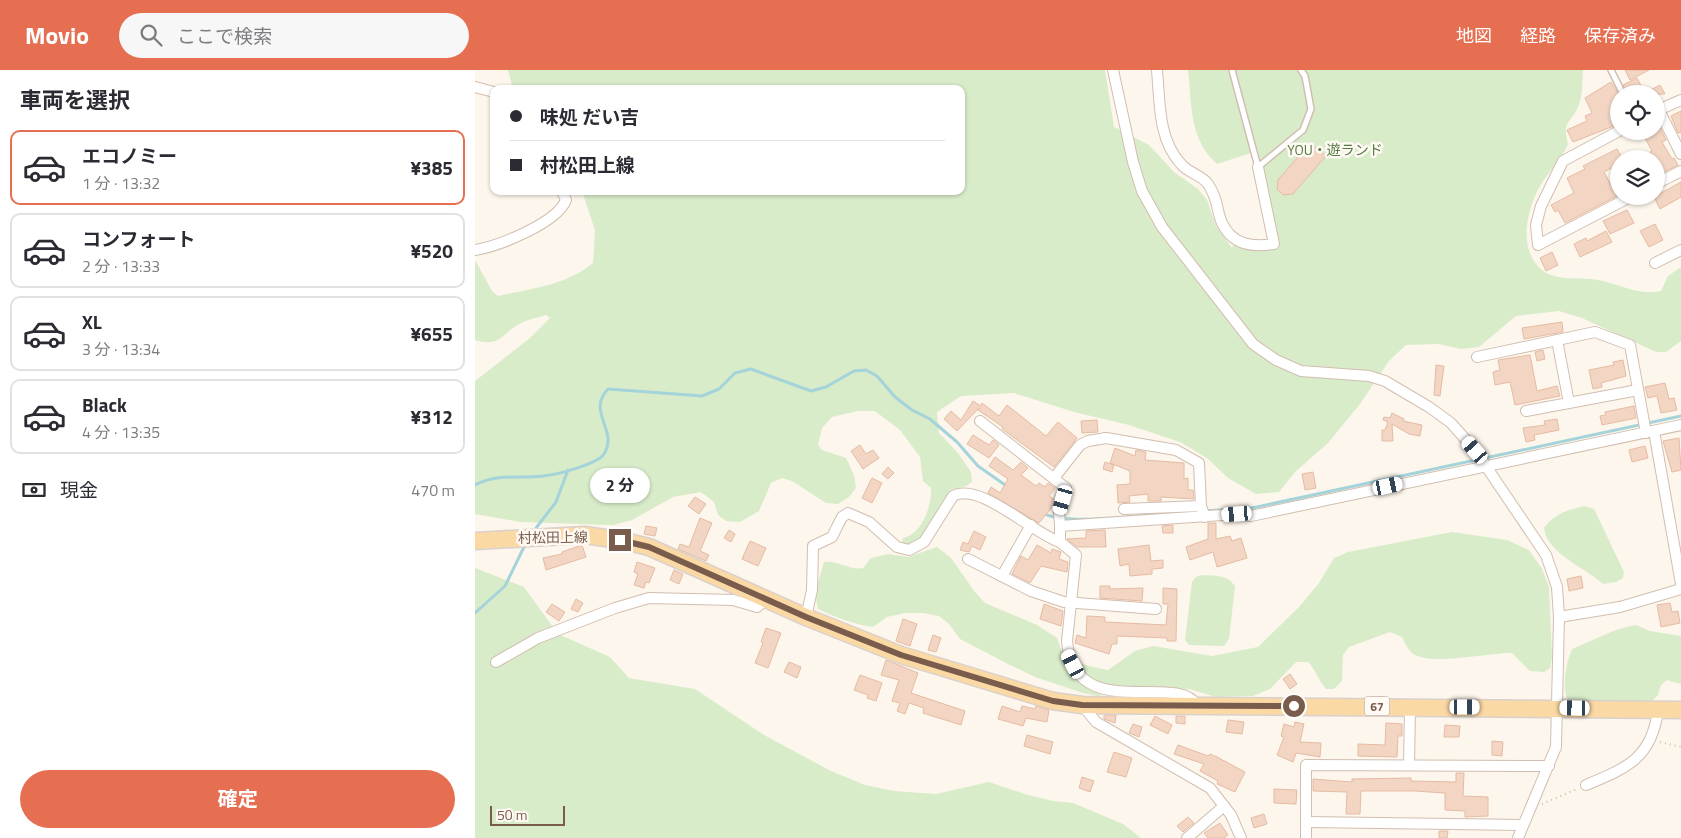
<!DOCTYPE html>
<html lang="ja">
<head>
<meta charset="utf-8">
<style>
	:root { --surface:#fff; --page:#f7f7f7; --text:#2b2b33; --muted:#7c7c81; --line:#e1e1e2; --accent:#e76f51 }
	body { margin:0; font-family:"Titillium Web","Noto Sans JP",sans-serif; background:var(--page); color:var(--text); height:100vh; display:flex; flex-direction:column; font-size:19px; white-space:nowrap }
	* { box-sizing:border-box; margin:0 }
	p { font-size:16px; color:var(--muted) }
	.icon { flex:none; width:28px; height:28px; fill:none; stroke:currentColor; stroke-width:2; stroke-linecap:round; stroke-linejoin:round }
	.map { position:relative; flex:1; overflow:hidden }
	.drawer { display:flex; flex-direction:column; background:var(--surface); width:475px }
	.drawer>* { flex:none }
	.guide { position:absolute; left:15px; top:15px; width:475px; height:110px; border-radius:10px; box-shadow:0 1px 4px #0004; display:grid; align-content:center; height:110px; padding:0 20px; background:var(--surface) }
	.controls { position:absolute; left:1135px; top:15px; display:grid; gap:10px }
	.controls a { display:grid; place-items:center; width:55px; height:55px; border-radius:50%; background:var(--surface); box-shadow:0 1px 4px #0004; font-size:25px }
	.scale { position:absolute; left:15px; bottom:12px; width:75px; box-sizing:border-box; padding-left:5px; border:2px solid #7a5c4d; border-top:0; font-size:14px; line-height:18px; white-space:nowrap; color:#7a5c4d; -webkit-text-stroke:4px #fffaf3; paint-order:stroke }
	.end { position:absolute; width:22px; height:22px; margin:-11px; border:6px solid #7a5c4d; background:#fff; box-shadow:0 0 0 2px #fff }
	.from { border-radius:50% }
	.bubble { position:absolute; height:35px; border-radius:18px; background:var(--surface); box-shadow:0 1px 4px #0004; font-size:16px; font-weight:700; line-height:35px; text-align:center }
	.car { position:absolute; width:15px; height:30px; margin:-15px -8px; border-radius:6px; box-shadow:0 0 4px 1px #0007; background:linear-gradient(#fff 24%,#345 0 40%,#fff 0 76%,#345 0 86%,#fff 0) }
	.guide b { display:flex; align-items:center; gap:18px; height:48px; font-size:19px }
	.guide b+b { border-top:1px solid var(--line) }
	.guide i { width:12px; height:12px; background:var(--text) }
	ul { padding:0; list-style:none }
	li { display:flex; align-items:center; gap:15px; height:75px; margin:0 10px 8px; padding:0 10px; border:2px solid var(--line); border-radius:10px }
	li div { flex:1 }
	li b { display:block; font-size:19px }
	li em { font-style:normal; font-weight:700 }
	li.on { border-color:var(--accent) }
	li>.icon { width:45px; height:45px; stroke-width:1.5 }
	h2 { padding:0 20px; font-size:22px; line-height:60px }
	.pay { display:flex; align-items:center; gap:12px; height:55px; padding:0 20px; font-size:19px }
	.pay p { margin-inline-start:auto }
	.action { display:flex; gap:10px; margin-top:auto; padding:10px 20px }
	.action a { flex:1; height:58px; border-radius:30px; background:var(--accent); color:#fff; font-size:20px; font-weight:700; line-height:58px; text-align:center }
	header { display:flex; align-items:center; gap:30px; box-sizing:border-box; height:70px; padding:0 25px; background:var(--accent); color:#fff }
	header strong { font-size:24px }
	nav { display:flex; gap:28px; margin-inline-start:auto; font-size:18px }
	.search { width:350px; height:45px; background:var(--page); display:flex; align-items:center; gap:12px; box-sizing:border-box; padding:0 18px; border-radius:28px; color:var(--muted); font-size:19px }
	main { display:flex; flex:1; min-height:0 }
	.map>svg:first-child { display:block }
	.green { fill:#d8ecc9 }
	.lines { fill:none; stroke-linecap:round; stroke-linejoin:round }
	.stream { stroke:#a5d3da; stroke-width:3 }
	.building { fill:#f3d5c3; stroke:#e6bba3 }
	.service-casing { stroke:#d1beb0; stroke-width:8 }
	.minor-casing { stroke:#d1beb0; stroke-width:12 }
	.primary-casing { stroke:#dad1cd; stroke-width:19 }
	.path { stroke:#d9b8a5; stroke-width:2; stroke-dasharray:1 4; stroke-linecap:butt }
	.service { stroke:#fff; stroke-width:5 }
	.minor { stroke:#fff; stroke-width:10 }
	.primary { stroke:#fbd9a5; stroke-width:16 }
	.route { stroke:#7a5c4d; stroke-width:6 }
	.labels { text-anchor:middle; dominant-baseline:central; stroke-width:5; stroke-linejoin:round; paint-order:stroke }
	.shield { fill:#fffaf3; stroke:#a28b7f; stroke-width:1 }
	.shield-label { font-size:12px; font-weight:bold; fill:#7a5c4d }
	.park-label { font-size:14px; fill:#537a41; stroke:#fffaf3 }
	.street-label { font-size:14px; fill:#7a5c4d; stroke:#fffaf3 }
</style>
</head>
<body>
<header>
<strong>Movio</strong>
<div class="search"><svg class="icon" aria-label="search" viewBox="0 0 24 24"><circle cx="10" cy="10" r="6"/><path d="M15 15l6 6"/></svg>ここで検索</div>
<nav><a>地図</a><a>経路</a><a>保存済み</a></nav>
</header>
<main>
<section class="drawer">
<h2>車両を選択</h2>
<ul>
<li class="on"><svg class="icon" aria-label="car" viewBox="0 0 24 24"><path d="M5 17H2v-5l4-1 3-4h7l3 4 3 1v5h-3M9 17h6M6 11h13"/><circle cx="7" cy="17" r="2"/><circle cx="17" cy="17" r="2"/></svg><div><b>エコノミー</b><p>1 分 · 13:32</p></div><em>¥385</em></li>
<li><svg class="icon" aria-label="car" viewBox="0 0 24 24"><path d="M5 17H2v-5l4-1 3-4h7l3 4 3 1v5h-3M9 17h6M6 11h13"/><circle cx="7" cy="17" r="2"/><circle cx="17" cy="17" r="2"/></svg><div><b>コンフォート</b><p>2 分 · 13:33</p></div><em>¥520</em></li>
<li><svg class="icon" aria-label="car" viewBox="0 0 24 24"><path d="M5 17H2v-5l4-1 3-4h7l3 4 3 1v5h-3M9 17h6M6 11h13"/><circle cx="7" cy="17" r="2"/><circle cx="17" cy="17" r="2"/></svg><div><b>XL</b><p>3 分 · 13:34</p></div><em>¥655</em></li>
<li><svg class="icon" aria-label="car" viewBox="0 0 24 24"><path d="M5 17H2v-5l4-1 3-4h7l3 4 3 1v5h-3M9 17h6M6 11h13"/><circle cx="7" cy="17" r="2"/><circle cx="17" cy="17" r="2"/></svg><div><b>Black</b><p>4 分 · 13:35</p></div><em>¥312</em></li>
</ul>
<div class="pay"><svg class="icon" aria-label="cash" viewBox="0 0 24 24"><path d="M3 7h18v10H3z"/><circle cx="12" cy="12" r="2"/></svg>現金<p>470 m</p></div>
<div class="action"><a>確定</a></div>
</section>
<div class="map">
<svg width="1206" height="768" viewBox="0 0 1206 768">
	<rect width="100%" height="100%" fill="#fdf6ec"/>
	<!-- green -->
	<g class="green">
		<path d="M33 0H630L639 57 674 75 699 102 723 119 732 130 741 156 757 178 760 170 799 174 779 82 742 94C714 69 717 36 713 0H1108C1107 12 1108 26 1103 37 1095 55 1087 50 1093 74 1087 89 1072 103 1064 118 1051 142 1043 180 1067 200 1079 210 1101 208 1116 209 1139 211 1163 227 1186 221L1193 206 1206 197V271L1191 282H1181L1107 248 1084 241 1041 246 1004 277 986 279 963 274 931 275 914 291 885 334 853 373 820 402 804 422 781 424 753 408 732 388 705 372 654 355 599 342 539 323 486 326 462 342 464 363 483 383 496 402 497 412 491 416 475 420 447 470 434 476 427 473 428 468C447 464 457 436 456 418L448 411 445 387 425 360 400 341H383L357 347 347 358 343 375 347 380 371 388 379 405 381 418 374 427 363 434 351 433 317 411 307 408 296 413 284 441 265 452 251 451 243 445 239 432 226 422 198 427 157 450 138 455 45 452 0 444V311L55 268 75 248 71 245C61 248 49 250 41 256 25 267 22 277 0 270V190L17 221 23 226C55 219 92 215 118 193L120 160 107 121H486V19H38Z"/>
		<path d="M1109 436 1119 439 1149 502 1148 508 1141 512 1128 514C1110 497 1072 484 1069 458 1079 444 1092 440 1109 436Z"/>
		<path d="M977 462 1032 470 1054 480 1067 499 1074 517 1077 587 1075 598 1069 602 1055 601 1037 583C1012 583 959 595 940 585 933 581 930 573 927 567L915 562 874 577 868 585 867 611 859 619H851C843 610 841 600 833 592H821L795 619 778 626 741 627 714 619 654 617 623 626 608 623 560 607 531 593 485 569 474 554 464 546 449 543H430L412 547 398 557C378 554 362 548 343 539L340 523 349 492C364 490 375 501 388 498L396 488 413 484 433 487 462 477 476 488 500 522 510 533 562 555 582 568 589 588 614 596 633 600 660 581 678 576 737 586 783 577 825 536 844 513 859 488 873 482Z"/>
		<path d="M0 498 49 517 83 564 135 587 154 608 220 619 289 665 356 701 390 715 419 721 461 724 514 712 553 725 578 731 598 733 648 754 666 768H0Z"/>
		<path d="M726 505C740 506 751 504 760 516L754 569 749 576 714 575 710 570 717 512 721 507Z"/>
		<path d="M1161 555 1175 561 1206 566V614L1192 610 1186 615 1183 625 1176 632 1098 631 1092 628C1087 614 1091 593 1097 579 1118 571 1139 558 1161 555Z"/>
	</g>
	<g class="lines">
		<!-- stream -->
		<g class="stream">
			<path d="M0 415C22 403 44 409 68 406 81 405 123 394 129 384 144 361 111 342 133 319L227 326 244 319 260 303 276 299 336 321 351 317 379 301 391 300 402 306 420 327 437 340 455 349 482 372 503 396 533 417"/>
			<path d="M714 442 777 438 1206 346"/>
			<path d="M568 443C587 456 671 445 698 443"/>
			<path d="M61 458 81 432 93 400"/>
			<path d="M0 543 30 516 49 477"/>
		</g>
	</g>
	<!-- building -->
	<g class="building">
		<path d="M1150 0H1174L1155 10Z"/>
		<path d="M1162 8 1170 23 1185 15 1190 24H1152L1148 15Z"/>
		<path d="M1136 12 1144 25V54L1098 72 1092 60 1112 51 1110 46 1117 43 1110 28Z"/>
		<path d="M1206 41V62L1203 63 1196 46Z"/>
		<path d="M1184 56 1191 70 1187 72 1197 89 1199 88 1203 95 1181 106V89H1178L1175 82 1177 81 1168 64 1181 61V57Z"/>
		<path d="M835 73 851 86 818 124 808 125 802 119 803 110Z"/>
		<path d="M1142 79 1148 89H1144V94L1129 102 1142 126 1090 153 1083 140 1080 142 1076 135 1099 123 1092 108 1110 99 1108 96Z"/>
		<path d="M1206 112V127L1185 139 1179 127Z"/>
		<path d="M1152 140 1159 153 1135 164 1128 151Z"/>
		<path d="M1180 154 1188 170 1174 177 1165 161Z"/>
		<path d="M1131 161 1137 172 1105 187 1099 174 1111 168 1112 171Z"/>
		<path d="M1077 182 1083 195 1071 201 1065 188Z"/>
		<path d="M1087 252 1088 262 1049 269 1047 258Z"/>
		<path d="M1068 280 1070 289 1062 291 1060 282Z"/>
		<path d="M1055 285 1062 321 1082 316 1085 326 1040 335 1035 312 1020 315 1018 302 1025 300 1023 290Z"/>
		<path d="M1148 290 1151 306 1126 313 1127 317 1118 319 1114 300 1139 295 1138 292Z"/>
		<path d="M961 295 969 296 965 326 959 325Z"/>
		<path d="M1190 313 1194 329 1199 328 1202 340 1186 343 1182 326 1173 328 1170 317Z"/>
		<path d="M498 331 506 336 507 333 524 346 532 335 571 366 583 352 602 368 579 397 527 359 528 357 503 340 504 338 482 361 469 349 476 341 486 350Z"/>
		<path d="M1159 336 1161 348 1127 355 1125 346 1131 345 1130 342Z"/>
		<path d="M917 343 929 349 928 351 947 355 945 366 934 364 917 354 918 371H907V360H910L913 352 908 350 909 347 915 348Z"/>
		<path d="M1082 349 1084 360 1059 365 1060 370 1051 372 1048 358 1070 355 1069 351Z"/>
		<path d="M622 350 623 362 607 363 606 351Z"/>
		<path d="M498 365 514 375 518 370 524 375 514 388 492 374Z"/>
		<path d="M1204 368 1206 400 1197 402 1188 371Z"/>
		<path d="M385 375 391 384 398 380 404 388 388 399 376 381Z"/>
		<path d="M1170 376 1173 388 1157 392 1154 380Z"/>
		<path d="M640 378 660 386 661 380 671 382 670 390 709 393V409L713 408V420H718L719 429 686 427V431H673V424L654 426 655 432 643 433 642 415 655 414V401L635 393Z"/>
		<path d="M520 387 538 400 546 392 553 398 546 405 561 416 564 413 570 417 573 413 580 418 574 426 580 430 579 435 564 453 513 423 516 417 525 423 533 409 514 396Z"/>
		<path d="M630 392 639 395 637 402 628 399Z"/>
		<path d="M413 397 419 403 413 409 407 404Z"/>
		<path d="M838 402 841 418 830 420 827 404Z"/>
		<path d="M397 408 407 413 397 433 387 428Z"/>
		<path d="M220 427 231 434 224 444 213 436Z"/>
		<path d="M225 448 237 453 225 481 234 485 231 491 203 479 205 474 214 477Z"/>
		<path d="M733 453H741V469L755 466 757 471 766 468 772 488 742 497 738 482 715 490 711 477 733 469Z"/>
		<path d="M698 455V463H688L687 456Z"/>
		<path d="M171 456 182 458 180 466 169 464Z"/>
		<path d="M254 460 260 464 256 472 249 468Z"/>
		<path d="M630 460 631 477H602L592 469 611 468V461Z"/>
		<path d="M499 461 511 467 505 480 497 476 494 482 485 480 488 472 493 474Z"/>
		<path d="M275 471 291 478 283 496 267 489Z"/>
		<path d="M107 475 111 487 71 500 68 488 87 484V482Z"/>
		<path d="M562 475 576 483 577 479 586 482 584 489 593 492 592 502 566 496 555 513 537 504 546 486 553 490Z"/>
		<path d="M674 475 676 491 688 490V498L677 499V504L655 506 654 494 645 496 643 479Z"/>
		<path d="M162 492 180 498 174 513 171 512 169 518 159 515 163 504 159 502Z"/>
		<path d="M199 500 208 504 204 514 195 510Z"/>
		<path d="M1106 506 1108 518 1094 521 1092 509Z"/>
		<path d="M625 516H635V519L668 518 667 531 625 528Z"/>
		<path d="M688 518 702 519 701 571H692V568L642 566V574H637L634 584 600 573 602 565 611 568 612 546 630 547V552L691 555 693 534H688Z"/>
		<path d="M101 529 108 533 103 542 96 539Z"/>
		<path d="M1195 533 1197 542 1203 541 1205 553 1186 557 1182 535Z"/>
		<path d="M77 534 90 542 84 551 71 542Z"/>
		<path d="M569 534 588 541 586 556 565 549Z"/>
		<path d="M428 549 442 554 435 576 421 571Z"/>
		<path d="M291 558 306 563 293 598 280 593 288 573 286 572Z"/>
		<path d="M458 565 466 568 461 582 453 580Z"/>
		<path d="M411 590 443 603 436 623 490 641 486 655 448 643 449 638 434 633 430 644 422 641 425 633 417 631 424 610 406 605Z"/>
		<path d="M314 592 326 597 322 608 309 602Z"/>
		<path d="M815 604 822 614 815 619 808 609Z"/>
		<path d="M385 605 407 613 401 631 392 628 393 625 379 620Z"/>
		<path d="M527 636 545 642 547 636 560 639 561 636 574 640 572 652 551 648 548 656 523 649Z"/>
		<path d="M629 645H641L640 653 629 649Z"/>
		<path d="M680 646 697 655 693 664 675 655Z"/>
		<path d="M701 646H710V654L701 653Z"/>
		<path d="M753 650 769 652 767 664 751 662Z"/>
		<path d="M820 652 829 654 825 672 846 673 845 687 821 683 818 692 802 685 809 667 806 666 809 654 819 657Z"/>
		<path d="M911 653 927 654V666H923L922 687 883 686V674L910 675Z"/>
		<path d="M658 654 667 657 664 667 654 663Z"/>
		<path d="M970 655 985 656 984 667H969Z"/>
		<path d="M552 665 578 672 575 684 549 676Z"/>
		<path d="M1017 671 1028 672 1027 686 1017 685Z"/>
		<path d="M703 675 733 686 735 684 742 687 770 702 760 722 742 714 743 711 725 701 729 694 699 684Z"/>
		<path d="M639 682 657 688 651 707 632 702Z"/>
		<path d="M981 703H989L988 726 1013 727V746L990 747V741L970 740V723L940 721H886L885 744H871L872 722 838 721V709L877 712V709L936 708V711L981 712Z"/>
		<path d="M607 707 619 711 615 722 604 718Z"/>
		<path d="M799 719 822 720 821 734 799 733Z"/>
		<path d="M789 744 792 754 779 758 776 748Z"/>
		<path d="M713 747 719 753 708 762 702 756Z"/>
		<path d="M745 753 753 765 749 768H733L729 763Z"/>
		<path d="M964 761H973L972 768H964Z"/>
	</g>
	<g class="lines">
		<defs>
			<g id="service">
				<path d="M757 0 783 97 828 60 836 39 830 6 826 0"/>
				<path d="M1136 0 1148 24"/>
			</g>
			<g id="minor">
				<path d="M638 0 658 92 667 121 687 157 778 274 801 290 826 301 894 306 910 311 954 337 976 353 1000 380 1071 485 1082 517 1084 547 1081 677 1043 768"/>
				<path d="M682 0C685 33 683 69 706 94 713 103 727 105 733 114 744 130 741 140 747 153 758 176 778 177 799 174L783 97"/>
				<path d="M0 17 19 22"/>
				<path d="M1184 40 1206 84"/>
				<path d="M1181 41 1206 30"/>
				<path d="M1144 61 1088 91 1066 136 1061 155 1063 175 1157 126"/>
				<path d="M1181 114 1206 101"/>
				<path d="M0 180C24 176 82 153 91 130L87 121"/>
				<path d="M1180 193 1206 180"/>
				<path d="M1082 270 1094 333"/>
				<path d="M1002 287 1120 262 1155 275 1171 363"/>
				<path d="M1051 341 1163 320"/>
				<path d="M505 351 591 418 584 441 585 456"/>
				<path d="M1179 361 1206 514"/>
				<path d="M579 408 605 375 613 371 631 368 701 380 724 393 726 436 730 447"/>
				<path d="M649 439 726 436"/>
				<path d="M493 489 556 521 589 532 681 539"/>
				<path d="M527 506 556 455"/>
				<path d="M331 547 337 520 338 476 357 467 367 447 373 443 394 452 422 477 434 480 449 472 478 426C505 411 558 464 585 472"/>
				<path d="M1084 547 1145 537 1206 519"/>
				<path d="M21 592 63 568 140 538 174 528 258 530 282 537 291 529"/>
				<path d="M607 635 621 652 735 718 756 745 766 768"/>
				<path d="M722 635C700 601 599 655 592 571L601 485 585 472V456L762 444 776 446 1206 355"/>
				<path d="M934 695 935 637"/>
				<path d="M1111 715C1152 698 1177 688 1183 640"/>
				<path d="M832 752 1048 755"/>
				<path d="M712 768 749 736"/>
				<path d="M831 768V695L1074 696"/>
			</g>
			<path id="primary" d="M0 471 109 465 145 470 174 477 331 547 426 585 578 631 607 635 1206 640"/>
		</defs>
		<!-- service casing -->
		<use href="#service" class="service-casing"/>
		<!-- minor casing -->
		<use href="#minor" class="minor-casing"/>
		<!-- primary casing -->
		<use href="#primary" class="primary-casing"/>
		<!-- path -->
		<g class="path">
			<path d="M1185 672 1206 677"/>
			<path d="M1067 734 1102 719"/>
		</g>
		<!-- service -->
		<use href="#service" class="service"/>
		<!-- minor -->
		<use href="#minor" class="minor"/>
		<!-- primary -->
		<use href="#primary" class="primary"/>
	</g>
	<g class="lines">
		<!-- route -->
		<path class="route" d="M145 470 174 477 331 547 426 585 578 631 607 635 819 636"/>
	</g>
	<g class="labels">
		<!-- shield labels -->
		<rect class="shield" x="889.5" y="626.5" width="25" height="19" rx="4"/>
		<g class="shield-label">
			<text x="902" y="636">67</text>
		</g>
		<!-- park labels -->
		<g class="park-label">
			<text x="860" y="79">YOU・遊ランド</text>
		</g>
		<!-- street labels -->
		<g class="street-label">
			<text transform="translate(78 467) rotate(-1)">村松田上線</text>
		</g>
	</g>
</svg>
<div class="controls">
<a><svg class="icon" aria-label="locate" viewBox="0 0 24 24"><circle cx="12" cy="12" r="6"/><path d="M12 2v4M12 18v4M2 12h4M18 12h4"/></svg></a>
<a><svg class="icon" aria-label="layers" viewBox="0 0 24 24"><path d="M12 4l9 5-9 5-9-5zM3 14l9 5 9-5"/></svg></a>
</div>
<div class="scale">50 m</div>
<i class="end from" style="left:819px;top:636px"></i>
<i class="end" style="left:145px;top:470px"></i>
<div class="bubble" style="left:115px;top:398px;width:60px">2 分</div>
<i class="car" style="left:1000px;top:380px;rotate:319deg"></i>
<i class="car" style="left:913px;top:416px;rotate:78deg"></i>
<i class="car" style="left:588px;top:430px;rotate:196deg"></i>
<i class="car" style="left:762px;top:444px;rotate:266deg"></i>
<i class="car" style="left:598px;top:594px;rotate:332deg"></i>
<i class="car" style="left:990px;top:637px;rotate:90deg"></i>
<i class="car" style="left:1100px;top:638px;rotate:271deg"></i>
<div class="guide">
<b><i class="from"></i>味処 だい吉</b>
<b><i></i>村松田上線</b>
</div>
</div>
</main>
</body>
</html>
